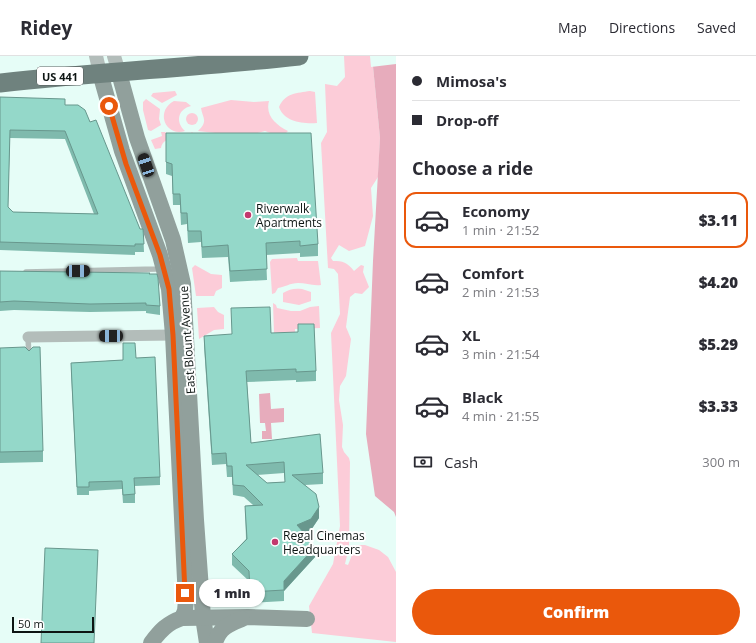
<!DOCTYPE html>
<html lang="en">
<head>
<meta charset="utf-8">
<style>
	:root { --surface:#fff; --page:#f7f7f7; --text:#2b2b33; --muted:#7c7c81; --line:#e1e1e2; --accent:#ea580c }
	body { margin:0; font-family:"Open Sans",sans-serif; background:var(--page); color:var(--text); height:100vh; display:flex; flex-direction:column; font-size:15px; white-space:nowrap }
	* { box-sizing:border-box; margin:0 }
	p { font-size:13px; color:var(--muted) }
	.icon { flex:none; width:22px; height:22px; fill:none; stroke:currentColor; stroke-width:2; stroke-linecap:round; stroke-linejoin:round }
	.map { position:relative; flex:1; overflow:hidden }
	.details { display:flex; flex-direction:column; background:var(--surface); width:360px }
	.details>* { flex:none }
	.top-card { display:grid; align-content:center; height:88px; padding:0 16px; background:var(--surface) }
	.scale { position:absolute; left:12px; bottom:10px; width:82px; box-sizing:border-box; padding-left:4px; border:2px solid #0d1513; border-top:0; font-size:11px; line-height:14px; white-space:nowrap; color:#0d1513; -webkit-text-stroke:3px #fff; paint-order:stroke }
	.end { position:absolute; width:18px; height:18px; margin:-9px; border:5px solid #ea580c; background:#fff; box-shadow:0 0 0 2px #fff }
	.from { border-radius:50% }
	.bubble { position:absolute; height:28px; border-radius:14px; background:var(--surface); box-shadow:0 1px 3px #0004; font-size:13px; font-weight:800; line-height:28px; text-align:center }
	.car { position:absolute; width:12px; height:24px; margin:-12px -6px; border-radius:5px; box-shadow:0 0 3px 1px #0007; background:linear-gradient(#222 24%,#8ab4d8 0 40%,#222 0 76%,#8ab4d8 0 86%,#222 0) }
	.top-card b { display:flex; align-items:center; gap:14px; height:38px; font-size:15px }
	.top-card b+b { border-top:1px solid var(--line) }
	.top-card i { width:10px; height:10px; background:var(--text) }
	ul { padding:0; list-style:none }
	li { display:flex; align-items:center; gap:12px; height:56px; margin:0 8px 6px; padding:0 8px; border:2px solid transparent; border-radius:12px }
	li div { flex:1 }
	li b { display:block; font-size:15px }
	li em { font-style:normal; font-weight:800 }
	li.on { border-color:var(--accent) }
	li>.icon { width:36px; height:36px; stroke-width:1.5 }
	h2 { padding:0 16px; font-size:18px; line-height:48px }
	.pay { display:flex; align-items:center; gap:10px; height:44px; padding:0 16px; font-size:15px }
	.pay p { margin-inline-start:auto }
	.primary-button { display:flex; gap:8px; margin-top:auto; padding:8px 16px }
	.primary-button a { flex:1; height:46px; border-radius:24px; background:var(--accent); color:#fff; font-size:16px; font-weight:800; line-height:46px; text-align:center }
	header { display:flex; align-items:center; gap:24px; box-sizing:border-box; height:56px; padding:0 20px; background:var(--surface); border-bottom:1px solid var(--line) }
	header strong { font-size:19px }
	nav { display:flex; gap:22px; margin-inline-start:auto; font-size:14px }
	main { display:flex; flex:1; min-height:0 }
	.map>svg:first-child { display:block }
	.green { fill:#fcccd8 }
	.water { fill:#e7acbc }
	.pier { fill:#e6fdf7 }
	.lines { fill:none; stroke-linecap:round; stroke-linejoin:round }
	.service { stroke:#b3bdba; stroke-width:5.5 }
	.minor { stroke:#b3bdba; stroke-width:11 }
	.tertiary { stroke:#b3bdba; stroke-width:14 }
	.secondary { stroke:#91a09c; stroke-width:16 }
	.trunk { stroke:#6f827e; stroke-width:19 }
	.wall { fill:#7fbaad; fill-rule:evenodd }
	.shaded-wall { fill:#68978d }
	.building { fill:#94d8c9; stroke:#68978d; fill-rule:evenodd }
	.route { stroke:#ea580c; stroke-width:5 }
	.poi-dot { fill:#c3376d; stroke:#fff; stroke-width:1.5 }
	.labels { text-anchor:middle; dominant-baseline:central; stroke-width:4; stroke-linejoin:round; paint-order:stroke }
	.shield { fill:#fff; stroke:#565b5a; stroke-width:1 }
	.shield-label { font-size:11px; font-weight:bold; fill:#0d1513 }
	.poi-label { font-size:12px; fill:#0d1513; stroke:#fff; text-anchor:start }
	.street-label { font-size:12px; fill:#0d1513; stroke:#fff }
</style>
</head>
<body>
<header>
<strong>Ridey</strong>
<nav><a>Map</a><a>Directions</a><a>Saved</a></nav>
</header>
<main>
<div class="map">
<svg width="396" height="587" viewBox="0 0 396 587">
	<rect width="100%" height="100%" fill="#e6fdf7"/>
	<!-- green -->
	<g class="green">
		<path d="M344 0H372L380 82 378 121 371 132 373 160 365 190 349 195 339 189 331 202 333 205C343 205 347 206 354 215L361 209 364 210 363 216 369 231 362 238 355 237 350 241 346 271 351 283 346 320 340 330 339 344 343 369 342 391 344 396 349 402 350 406 349 491 345 508 348 509 356 489H365L379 494 388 501 396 516V586L312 577 309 550 333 508 340 470 331 277 340 258 338 218 334 213 328 212 321 87 327 76 325 28 337 30 345 21Z"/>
		<path d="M175 35 177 39 162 47 151 40 153 37Z"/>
		<path d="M310 35 315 36 317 67C303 68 284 66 279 51 285 37 297 37 310 35Z"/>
		<path d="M146 43 160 53 159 63 161 69 151 75 148 74 143 54V46Z"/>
		<path d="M231 44 254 46 269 45C265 60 276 69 288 75L285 78H273L265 75 254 78H224L198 75C209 65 202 61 201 52Z"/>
		<path d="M174 45 186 46 191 50C178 53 175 66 185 75 165 81 155 55 174 45Z"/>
		<circle cx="192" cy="63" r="6"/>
		<path d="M161 76H165L168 78H190L192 76 195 79C184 80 163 79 161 92L155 93 151 84 162 80Z"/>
		<path d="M297 202 298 205H318L321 229C312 230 306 227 298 227 290 227 285 231 278 232L275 237 272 238 270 206 272 203Z"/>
		<path d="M195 209 211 218 222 219V232L216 235 214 240H196L192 212Z"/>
		<path d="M302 233 311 236V245L299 249 283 246V237C289 233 295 232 302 233Z"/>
		<path d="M273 247 276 249 277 252 291 255H300L310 251 319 250 320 272 295 273V279L274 278Z"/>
		<path d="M214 251 218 256 224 259V273L214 274 199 283 197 252Z"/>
	</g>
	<!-- water -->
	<g class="water">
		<path d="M372 0H396V461L394 456 375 440 366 378 373 205 380 82Z"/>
		<path d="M270 337 271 353 284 352V366L271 367 272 383H262V375H266L265 367H260L259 338Z"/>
	</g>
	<!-- pier -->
	<path class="pier" d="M370 0H396V8L371 11Z"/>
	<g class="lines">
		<!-- service -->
		<g class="service">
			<path d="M26 216 156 213 161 211"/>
			<path d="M28 281 29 301"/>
		</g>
		<!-- minor -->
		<path class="minor" d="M28 281 173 279"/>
		<!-- tertiary -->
		<g class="tertiary">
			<path d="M96 0 100 17"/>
			<path d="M114 0 119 17"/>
		</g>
		<!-- secondary -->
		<g class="secondary">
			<path d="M100 17 122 95 160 199 169 233 173 279 186 544 185 555 182 562"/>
			<path d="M119 17 137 82 173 184 183 228 196 464 203 561 207 587"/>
			<path d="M151 587C160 575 167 567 182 562L248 561 307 563"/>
			<path d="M215 587C219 572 229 568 242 563"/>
		</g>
		<!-- trunk -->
		<path class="trunk" d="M0 27C100 16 200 11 299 0"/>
	</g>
	<!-- wall -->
	<g class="wall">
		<path d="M0 41 65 49 90 66 140 173H143L144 196H135V199L0 194ZM10 82 65 83 94 158 13 156 8 151Z"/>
		<path d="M166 77 318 188V200L300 201V197L266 199 267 224 230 226 228 201 202 202 201 186 188 187 187 168 181 169 180 149H173L172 120 166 118Z"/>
		<path d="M0 215 150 218 160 250V259L146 257V255L90 256 14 254 0 255Z"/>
		<path d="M271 277 316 315V325L296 326V324L247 326 251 387 323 417V428L305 429 319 462 311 474 304 476 305 482 315 501 284 535V545L250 547 249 525 232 509V498L246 483 245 450 253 449 244 441 233 439 232 421H227L226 408 212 409 204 290V280ZM284 417 285 426 267 427 257 419Z"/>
		<path d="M123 287 136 302 160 421V429L135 430V447H123L122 433 89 435V439H77L71 315V307L123 304Z"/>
		<path d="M0 292 43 395V406L0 407Z"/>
	</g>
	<!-- shaded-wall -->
	<g class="shaded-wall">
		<path d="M319 451V462L311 474 297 480V469Z"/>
		<path d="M315 491V501L284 535V525Z"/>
	</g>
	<!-- building -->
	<g class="building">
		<path d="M0 41 65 43V49H78L85 54 90 66 96 64 140 173H143L144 188H135V190L0 186ZM10 74 65 75 98 158 13 156 8 151Z"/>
		<path d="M166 77H311L318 188 300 190V185L266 187 267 213 230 215 228 189 202 191 201 175H188L187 157H181L180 138H173L172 108 166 106Z"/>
		<path d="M0 215 150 217 149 218H157L158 222 160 250 146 249V247L90 248 14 245 0 246Z"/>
		<path d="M270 251 271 277 298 276V268H314L316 315 296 316V313L246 315 251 387 320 378 323 417 292 419 316 438 319 451 311 463 297 469 305 478 303 481 315 491 284 525V534L250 536 249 515 232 498 247 483 245 450 263 449 244 430 233 429 232 410H227L226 397 212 398 204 280 232 278 231 252ZM284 406 285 426 267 427 246 409Z"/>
		<path d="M123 287H135L136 302 155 301 160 421 134 422 135 438 123 439 122 425 89 426V431H77L71 307 123 304Z"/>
		<path d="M25 291 29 295 33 291H40L43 395 0 396V292Z"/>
		<path d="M45 492 98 494 94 587H41Z"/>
	</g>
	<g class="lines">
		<!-- route -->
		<path class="route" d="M109 50 126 108 160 199 169 233 173 279 185 537"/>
	</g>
	<!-- markers -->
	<g class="poi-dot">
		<circle cx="248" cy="159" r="4"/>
		<circle cx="275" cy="486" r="4"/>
	</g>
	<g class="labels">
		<!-- shield labels -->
		<rect class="shield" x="37" y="11" width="46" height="18" rx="3"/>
		<g class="shield-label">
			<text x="60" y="20">US 441</text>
		</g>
		<!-- poi labels -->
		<g class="poi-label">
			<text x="256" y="152">Riverwalk<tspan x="256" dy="14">Apartments</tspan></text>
			<text x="283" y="479">Regal Cinemas<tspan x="283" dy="14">Headquarters</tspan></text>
		</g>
		<!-- street labels -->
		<g class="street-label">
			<text transform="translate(187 284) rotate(-94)">East Blount Avenue</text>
		</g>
	</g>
</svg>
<div class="scale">50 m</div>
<i class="end from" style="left:109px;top:50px"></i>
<i class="end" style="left:185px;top:537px"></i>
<div class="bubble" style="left:199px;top:523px;width:66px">1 min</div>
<i class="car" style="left:146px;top:109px;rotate:341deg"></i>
<i class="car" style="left:78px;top:215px;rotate:89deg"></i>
<i class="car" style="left:111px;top:280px;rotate:270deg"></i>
</div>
<section class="details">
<div class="top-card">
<b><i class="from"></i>Mimosa's</b>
<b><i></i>Drop-off</b>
</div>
<h2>Choose a ride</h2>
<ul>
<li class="on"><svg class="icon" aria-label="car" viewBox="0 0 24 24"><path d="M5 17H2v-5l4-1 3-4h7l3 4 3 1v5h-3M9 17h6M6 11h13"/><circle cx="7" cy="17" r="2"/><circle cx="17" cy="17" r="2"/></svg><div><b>Economy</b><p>1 min · 21:52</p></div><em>$3.11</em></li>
<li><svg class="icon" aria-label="car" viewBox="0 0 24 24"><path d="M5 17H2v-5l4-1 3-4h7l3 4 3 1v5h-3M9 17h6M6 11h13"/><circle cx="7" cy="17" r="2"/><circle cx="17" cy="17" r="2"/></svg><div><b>Comfort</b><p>2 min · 21:53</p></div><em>$4.20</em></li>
<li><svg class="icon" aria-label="car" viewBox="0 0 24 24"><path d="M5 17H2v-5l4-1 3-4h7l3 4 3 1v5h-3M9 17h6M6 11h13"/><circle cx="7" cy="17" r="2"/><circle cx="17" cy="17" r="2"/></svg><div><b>XL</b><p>3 min · 21:54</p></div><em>$5.29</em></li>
<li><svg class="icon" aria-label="car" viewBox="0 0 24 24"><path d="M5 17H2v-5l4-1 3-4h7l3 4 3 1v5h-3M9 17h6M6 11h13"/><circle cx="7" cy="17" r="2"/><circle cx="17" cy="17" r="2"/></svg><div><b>Black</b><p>4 min · 21:55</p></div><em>$3.33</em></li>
</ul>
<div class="pay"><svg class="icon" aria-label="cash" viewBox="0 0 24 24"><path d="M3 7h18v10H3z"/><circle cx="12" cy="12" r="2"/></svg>Cash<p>300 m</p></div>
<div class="primary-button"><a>Confirm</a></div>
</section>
</main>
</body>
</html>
